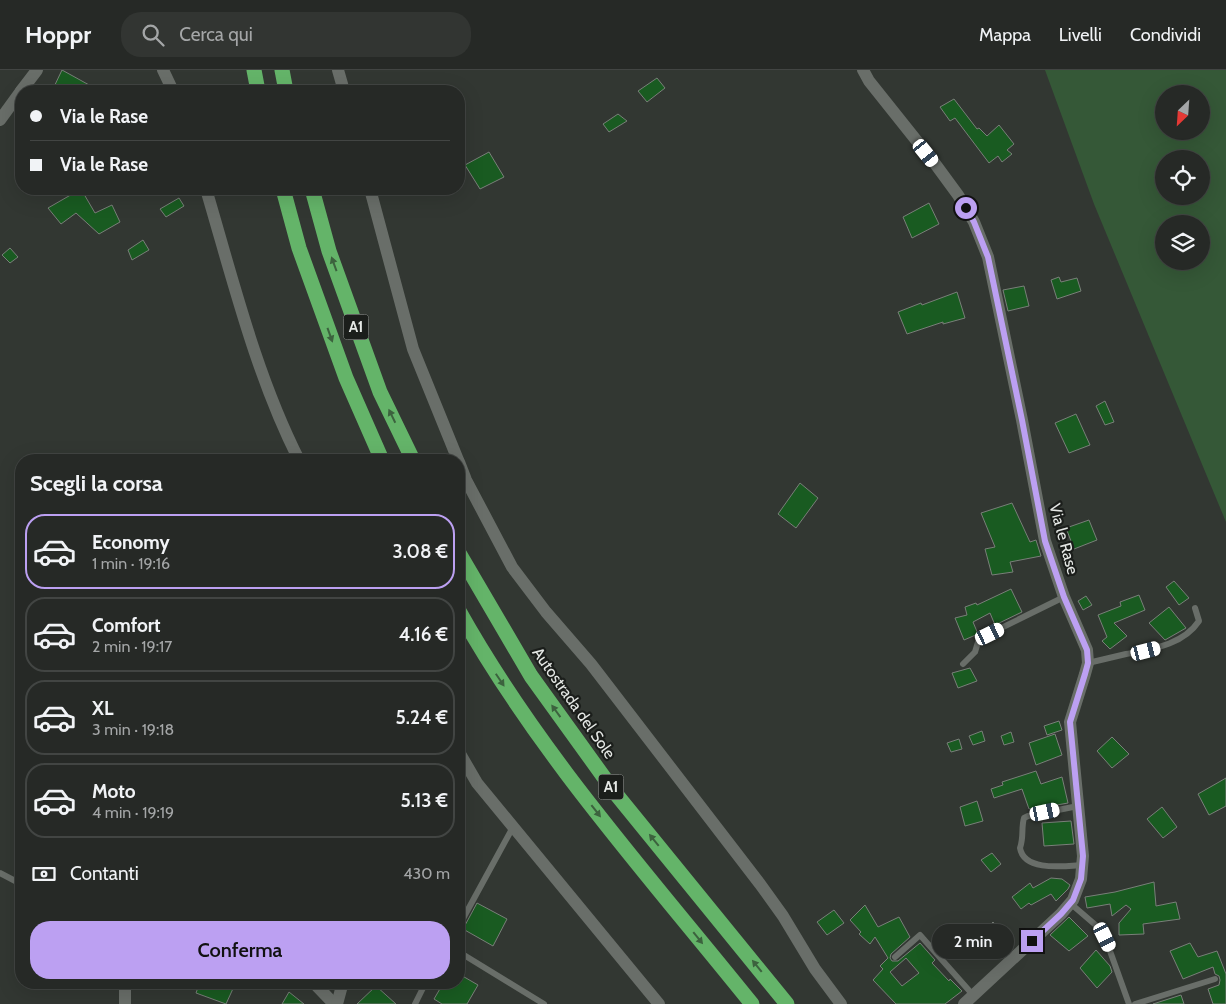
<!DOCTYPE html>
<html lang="it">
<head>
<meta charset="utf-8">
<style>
	:root { --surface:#262926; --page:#323532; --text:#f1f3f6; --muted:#a4a6a7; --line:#424543; --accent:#bca0f2 }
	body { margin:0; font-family:Cabin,sans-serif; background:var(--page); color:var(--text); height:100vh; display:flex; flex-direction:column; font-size:19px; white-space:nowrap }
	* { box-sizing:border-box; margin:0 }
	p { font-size:16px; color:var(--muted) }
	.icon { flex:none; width:28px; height:28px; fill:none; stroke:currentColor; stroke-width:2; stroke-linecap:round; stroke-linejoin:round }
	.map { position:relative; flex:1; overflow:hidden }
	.sheet { position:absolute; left:15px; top:384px; width:450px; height:535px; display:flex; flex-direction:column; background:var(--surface); border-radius:20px; box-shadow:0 5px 20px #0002,0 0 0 1px var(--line) }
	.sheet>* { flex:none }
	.banner { position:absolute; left:15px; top:15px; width:450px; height:110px; border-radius:20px; box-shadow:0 5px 20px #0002,0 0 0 1px var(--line); display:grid; align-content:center; height:110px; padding:0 15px; background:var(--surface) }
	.needle { width:32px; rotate:205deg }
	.fabs { position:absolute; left:1155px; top:15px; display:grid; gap:10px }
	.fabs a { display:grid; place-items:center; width:55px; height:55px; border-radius:50%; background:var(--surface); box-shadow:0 5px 20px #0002,0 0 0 1px var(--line); font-size:25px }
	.end { position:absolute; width:22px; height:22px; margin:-11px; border:6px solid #bca0f2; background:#111; box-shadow:0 0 0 2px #111 }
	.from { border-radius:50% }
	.bubble { position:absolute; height:35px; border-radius:18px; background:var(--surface); box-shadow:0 5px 20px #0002,0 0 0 1px var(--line); font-size:16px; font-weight:600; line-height:35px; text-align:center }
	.car { position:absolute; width:15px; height:30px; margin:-15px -8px; border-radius:6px; box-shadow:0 0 4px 1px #0007; background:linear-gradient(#fff 24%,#345 0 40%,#fff 0 76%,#345 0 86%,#fff 0) }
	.banner b { display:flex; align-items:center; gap:18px; height:48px; font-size:19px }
	.banner b+b { border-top:1px solid var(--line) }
	.banner i { width:12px; height:12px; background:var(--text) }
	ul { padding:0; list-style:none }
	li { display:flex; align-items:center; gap:15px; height:75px; margin:0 10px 8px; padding:0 5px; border:2px solid var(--line); border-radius:20px }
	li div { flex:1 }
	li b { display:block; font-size:19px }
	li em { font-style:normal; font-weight:600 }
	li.current { border-color:var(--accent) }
	li>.icon { width:45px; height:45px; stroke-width:1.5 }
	h2 { padding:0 15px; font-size:22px; line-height:60px }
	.pay { display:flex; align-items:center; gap:12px; height:55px; padding:0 15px; font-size:19px }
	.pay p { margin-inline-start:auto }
	.button { display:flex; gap:10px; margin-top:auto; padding:10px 15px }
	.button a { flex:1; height:58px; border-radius:20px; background:var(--accent); color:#111; font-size:20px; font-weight:600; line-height:58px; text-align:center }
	header { display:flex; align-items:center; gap:30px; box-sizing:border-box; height:70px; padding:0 25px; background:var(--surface); border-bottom:1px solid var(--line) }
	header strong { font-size:24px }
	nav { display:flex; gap:28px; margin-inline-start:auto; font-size:18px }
	.search { width:350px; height:45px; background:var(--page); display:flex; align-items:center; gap:12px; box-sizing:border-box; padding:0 18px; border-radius:20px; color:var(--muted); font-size:19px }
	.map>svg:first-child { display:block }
	.green { fill:#355837; fill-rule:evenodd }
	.building { fill:#195b21; stroke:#797f79; fill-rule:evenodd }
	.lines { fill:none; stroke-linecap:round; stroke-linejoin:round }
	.service { stroke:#696e69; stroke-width:6 }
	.minor { stroke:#696e69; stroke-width:12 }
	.motorway { stroke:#64b469; stroke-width:15 }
	.oneway { fill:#3c623e }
	.route { stroke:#bca0f2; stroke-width:6 }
	.labels { text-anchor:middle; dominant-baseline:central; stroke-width:4.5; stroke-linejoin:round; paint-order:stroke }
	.shield { fill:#1b1e1b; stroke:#a8aba8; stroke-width:1 }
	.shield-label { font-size:15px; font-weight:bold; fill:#e5e8e5 }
	.street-label { font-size:16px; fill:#e5e8e5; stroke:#1b1e1b }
</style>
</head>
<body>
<header>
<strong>Hoppr</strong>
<div class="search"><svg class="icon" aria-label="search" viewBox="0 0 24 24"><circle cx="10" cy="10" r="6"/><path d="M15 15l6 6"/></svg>Cerca qui</div>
<nav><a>Mappa</a><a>Livelli</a><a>Condividi</a></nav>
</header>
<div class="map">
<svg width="1226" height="934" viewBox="0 0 1226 934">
	<rect width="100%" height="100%" fill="#323732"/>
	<!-- green -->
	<path class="green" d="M1045 0H1226V452L1094 134ZM1164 24H1201V61H1164ZM1164 89H1201V126H1164ZM1164 154H1201V191H1164Z"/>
	<!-- building -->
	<g class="building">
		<path d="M62 0 100 21H52Z"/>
		<path d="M657 8 665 18 647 32 638 21Z"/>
		<path d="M954 29 977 59 979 58 987 66 999 55 1014 74 1007 80 1012 84 1002 92 998 86 989 93 955 48 950 51 940 37Z"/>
		<path d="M618 44 627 51 609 62 603 54Z"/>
		<path d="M489 82 504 107 480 119 465 95Z"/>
		<path d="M81 119 95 143 112 135 120 152 99 164 76 143 61 154 48 138Z"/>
		<path d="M179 128 184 136 166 147 160 139Z"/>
		<path d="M929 133 939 154 912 168 903 147Z"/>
		<path d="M143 170 149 180 132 190 128 180Z"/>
		<path d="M10 178 18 187 10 193 2 185Z"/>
		<path d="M1059 207 1061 212 1077 208 1081 221 1057 229 1051 210Z"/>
		<path d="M1024 216 1029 236 1008 241 1003 220Z"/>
		<path d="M957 222 965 248 943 254V252L907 264 898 242 921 233 922 235Z"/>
		<path d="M1105 331 1114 352 1105 355 1096 336Z"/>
		<path d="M1076 344 1090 375 1069 383 1055 353Z"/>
		<path d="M800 413 818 428 796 458 778 444Z"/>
		<path d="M1012 433 1030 472 1036 470 1041 486 1010 492 1013 502 992 505 985 479 995 477 981 443Z"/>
		<path d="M1089 450 1097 470 1074 479 1066 458Z"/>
		<path d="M1174 511 1189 528 1179 535 1166 517Z"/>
		<path d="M1011 519 1022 542 995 555 990 543 973 552 978 564 964 570 955 548 967 545 965 537 976 533 977 535Z"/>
		<path d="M1139 525 1145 540 1114 553 1127 566 1110 579 1102 571 1107 567 1098 545 1121 536 1120 532Z"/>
		<path d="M1086 526 1092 535 1083 540 1078 531Z"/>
		<path d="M1169 537 1186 558 1165 570 1149 553Z"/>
		<path d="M970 598 977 611 958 618 952 603Z"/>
		<path d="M1059 651 1062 660 1047 665 1044 656Z"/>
		<path d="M982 661 985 671 973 675 969 666Z"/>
		<path d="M1011 662 1014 672 1004 675 1001 666Z"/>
		<path d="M1055 664 1062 685 1036 695 1029 673Z"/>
		<path d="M1112 667 1129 684 1112 698 1097 681Z"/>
		<path d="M959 669 962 679 951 682 947 673Z"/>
		<path d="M1036 701 1041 714 1062 707 1068 733 1040 738V737L1029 739 1022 719 994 728 991 719 1003 715 1002 712Z"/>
		<path d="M1226 708V736L1209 745 1198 724Z"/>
		<path d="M977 731 983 751 965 756 960 737Z"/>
		<path d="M1162 737 1177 757 1163 768 1147 749Z"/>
		<path d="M1071 751 1074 774 1044 776 1042 753Z"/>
		<path d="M992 783 1001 794 991 802 981 790Z"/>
		<path d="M1051 808 1062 809 1070 815 1068 819 1056 831 1051 824 1031 835 1029 833 1021 839 1012 827 1030 813 1033 818Z"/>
		<path d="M1154 812 1156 836 1176 832 1180 849 1143 854 1144 864 1119 865V853L1131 839 1126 835 1112 846 1110 834 1087 838 1085 827 1115 822Z"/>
		<path d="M477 833 507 849 493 876 463 859Z"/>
		<path d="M865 835 878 857 899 847 910 867 891 884 890 888 892 891H898L920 873 935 890 932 893 949 911 950 909 962 921 945 934H896L873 910 883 899 880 896 888 888 875 867 870 874 859 864 861 862 850 850ZM906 888 919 903 902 916 890 902Z"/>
		<path d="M834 840 844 853 827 865 817 852Z"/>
		<path d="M1069 847 1088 866 1069 881 1050 865Z"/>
		<path d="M993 852 1008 869 990 884 977 868Z"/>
		<path d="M1190 873 1198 887 1217 881 1226 904V934H1213L1208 919 1219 915 1220 910 1219 906 1215 904 1213 897 1183 909 1170 881Z"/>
		<path d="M1096 880 1110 896 1112 902 1097 918 1080 898Z"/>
		<path d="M459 904 478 915 467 934H442L434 929 444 912H459Z"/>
		<path d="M200 912H236L226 934 196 923Z"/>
		<path d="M376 916 396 934H357Z"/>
		<path d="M289 922 304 934H282Z"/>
		<path d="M1181 925 1184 934H1153Z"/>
	</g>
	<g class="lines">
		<!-- service -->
		<g class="service">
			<path d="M1088 593C1101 590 1113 587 1126 584 1152 579 1183 575 1199 551L1195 538"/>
			<path d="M963 594 975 582 979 569 1064 527"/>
			<path d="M1078 736 1028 746 1024 748C1021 758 1024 767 1020 778 1024 802 1065 796 1082 795"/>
			<path d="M0 803 21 814"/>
			<path d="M1070 833 1099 858 1105 867 1129 934"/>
			<path d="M459 856 513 757"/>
			<path d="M459 882 544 934"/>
			<path d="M895 887 920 865 973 925"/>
			<path d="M415 934 426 912"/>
			<path d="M1135 934 1215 909"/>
		</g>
		<!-- minor -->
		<g class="minor">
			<path d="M163 0 173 21"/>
			<path d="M338 0 344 21"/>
			<path d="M863 0 869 11 936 95 958 125 974 152 988 187 1022 350 1045 471 1064 527 1087 580 1088 593 1085 604 1070 652 1083 786 1081 809 1073 830 1061 844 964 934"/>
			<path d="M21 21 37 0"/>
			<path d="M0 50 21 21"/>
			<path d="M206 119C233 210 256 305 299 390"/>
			<path d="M370 119 413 279 458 390"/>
			<path d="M459 392 466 410 512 497 546 542 591 594 760 814 783 846 815 899 841 934"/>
			<path d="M459 682 477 713 659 934"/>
			<path d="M125 912V934"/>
			<path d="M313 912 334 934"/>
			<path d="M337 934 343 912"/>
		</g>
		<!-- motorway -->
		<g class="motorway">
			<path d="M254 0 258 21"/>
			<path d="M282 0 286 21"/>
			<path d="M283 119 299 178 346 308 382 390"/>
			<path d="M312 119 329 181 380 322 413 390"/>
			<path d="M459 483 531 606 616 724 787 934"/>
			<path d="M459 541C539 684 650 807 752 934"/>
		</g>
	</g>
	<!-- one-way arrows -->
	<defs><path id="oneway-solid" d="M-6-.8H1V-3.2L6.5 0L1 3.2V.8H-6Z" transform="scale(1.25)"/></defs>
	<g class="oneway">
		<use href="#oneway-solid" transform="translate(334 194) rotate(-110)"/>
		<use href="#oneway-solid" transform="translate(330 265) rotate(70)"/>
		<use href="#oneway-solid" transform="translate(392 346) rotate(-116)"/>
		<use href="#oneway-solid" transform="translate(500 610) rotate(56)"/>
		<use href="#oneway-solid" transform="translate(556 641) rotate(-126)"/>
		<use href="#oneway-solid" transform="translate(596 741) rotate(52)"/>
		<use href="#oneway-solid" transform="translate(654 770) rotate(-129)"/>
		<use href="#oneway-solid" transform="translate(698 868) rotate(51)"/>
		<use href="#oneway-solid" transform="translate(757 896) rotate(-129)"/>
	</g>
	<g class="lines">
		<!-- route -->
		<path class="route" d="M966 138 974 152 988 187 1022 350 1045 471 1064 527 1087 580 1088 593 1085 604 1070 652 1083 786 1081 809 1073 830 1061 844 1032 871"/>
	</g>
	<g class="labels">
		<!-- shield labels -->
		<g class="shield">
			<rect x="343.5" y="244.5" width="25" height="25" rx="4"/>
			<rect x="598.5" y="704.5" width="25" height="25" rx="4"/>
		</g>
		<g class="shield-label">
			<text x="356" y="257">A1</text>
			<text x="611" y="717">A1</text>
		</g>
		<!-- street labels -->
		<g class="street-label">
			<text transform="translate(1064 469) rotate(75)">Via le Rase</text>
			<text transform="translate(574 633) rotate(55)">Autostrada del Sole</text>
		</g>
	</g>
</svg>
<div class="fabs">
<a><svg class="needle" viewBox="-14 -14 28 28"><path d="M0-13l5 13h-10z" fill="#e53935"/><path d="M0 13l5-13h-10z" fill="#a4a6a7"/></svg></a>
<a><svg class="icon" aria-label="locate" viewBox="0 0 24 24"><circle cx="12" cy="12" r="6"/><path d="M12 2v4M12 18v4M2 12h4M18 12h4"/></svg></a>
<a><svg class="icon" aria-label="layers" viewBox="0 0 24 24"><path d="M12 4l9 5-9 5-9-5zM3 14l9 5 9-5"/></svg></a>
</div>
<i class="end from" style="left:966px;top:138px"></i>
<i class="end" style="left:1032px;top:871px"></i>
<div class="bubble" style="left:932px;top:854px;width:82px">2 min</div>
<i class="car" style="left:926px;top:83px;rotate:141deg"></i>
<i class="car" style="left:990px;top:564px;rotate:64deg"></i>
<i class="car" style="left:1146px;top:581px;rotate:76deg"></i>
<i class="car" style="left:1045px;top:742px;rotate:78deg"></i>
<i class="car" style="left:1105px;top:867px;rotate:154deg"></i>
<div class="banner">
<b><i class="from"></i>Via le Rase</b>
<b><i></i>Via le Rase</b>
</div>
<section class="sheet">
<h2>Scegli la corsa</h2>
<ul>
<li class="current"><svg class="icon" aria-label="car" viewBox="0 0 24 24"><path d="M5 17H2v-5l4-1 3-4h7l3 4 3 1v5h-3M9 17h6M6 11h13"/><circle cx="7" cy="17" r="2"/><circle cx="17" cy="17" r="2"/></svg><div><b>Economy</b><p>1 min · 19:16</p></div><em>3.08 €</em></li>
<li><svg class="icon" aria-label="car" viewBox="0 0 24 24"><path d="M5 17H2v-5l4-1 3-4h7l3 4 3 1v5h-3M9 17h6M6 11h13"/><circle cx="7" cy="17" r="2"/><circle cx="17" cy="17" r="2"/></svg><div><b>Comfort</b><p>2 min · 19:17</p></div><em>4.16 €</em></li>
<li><svg class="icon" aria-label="car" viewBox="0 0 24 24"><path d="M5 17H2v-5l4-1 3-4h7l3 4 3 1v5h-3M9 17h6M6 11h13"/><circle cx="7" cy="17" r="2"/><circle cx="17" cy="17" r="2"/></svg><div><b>XL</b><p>3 min · 19:18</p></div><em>5.24 €</em></li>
<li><svg class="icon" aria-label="car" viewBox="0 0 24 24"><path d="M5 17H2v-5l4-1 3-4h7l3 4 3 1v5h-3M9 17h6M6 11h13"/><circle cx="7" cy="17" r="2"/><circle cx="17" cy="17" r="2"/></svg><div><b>Moto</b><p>4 min · 19:19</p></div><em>5.13 €</em></li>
</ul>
<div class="pay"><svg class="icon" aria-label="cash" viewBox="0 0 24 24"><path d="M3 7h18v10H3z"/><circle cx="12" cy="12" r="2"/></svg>Contanti<p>430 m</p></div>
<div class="button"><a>Conferma</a></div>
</section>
</div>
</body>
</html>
